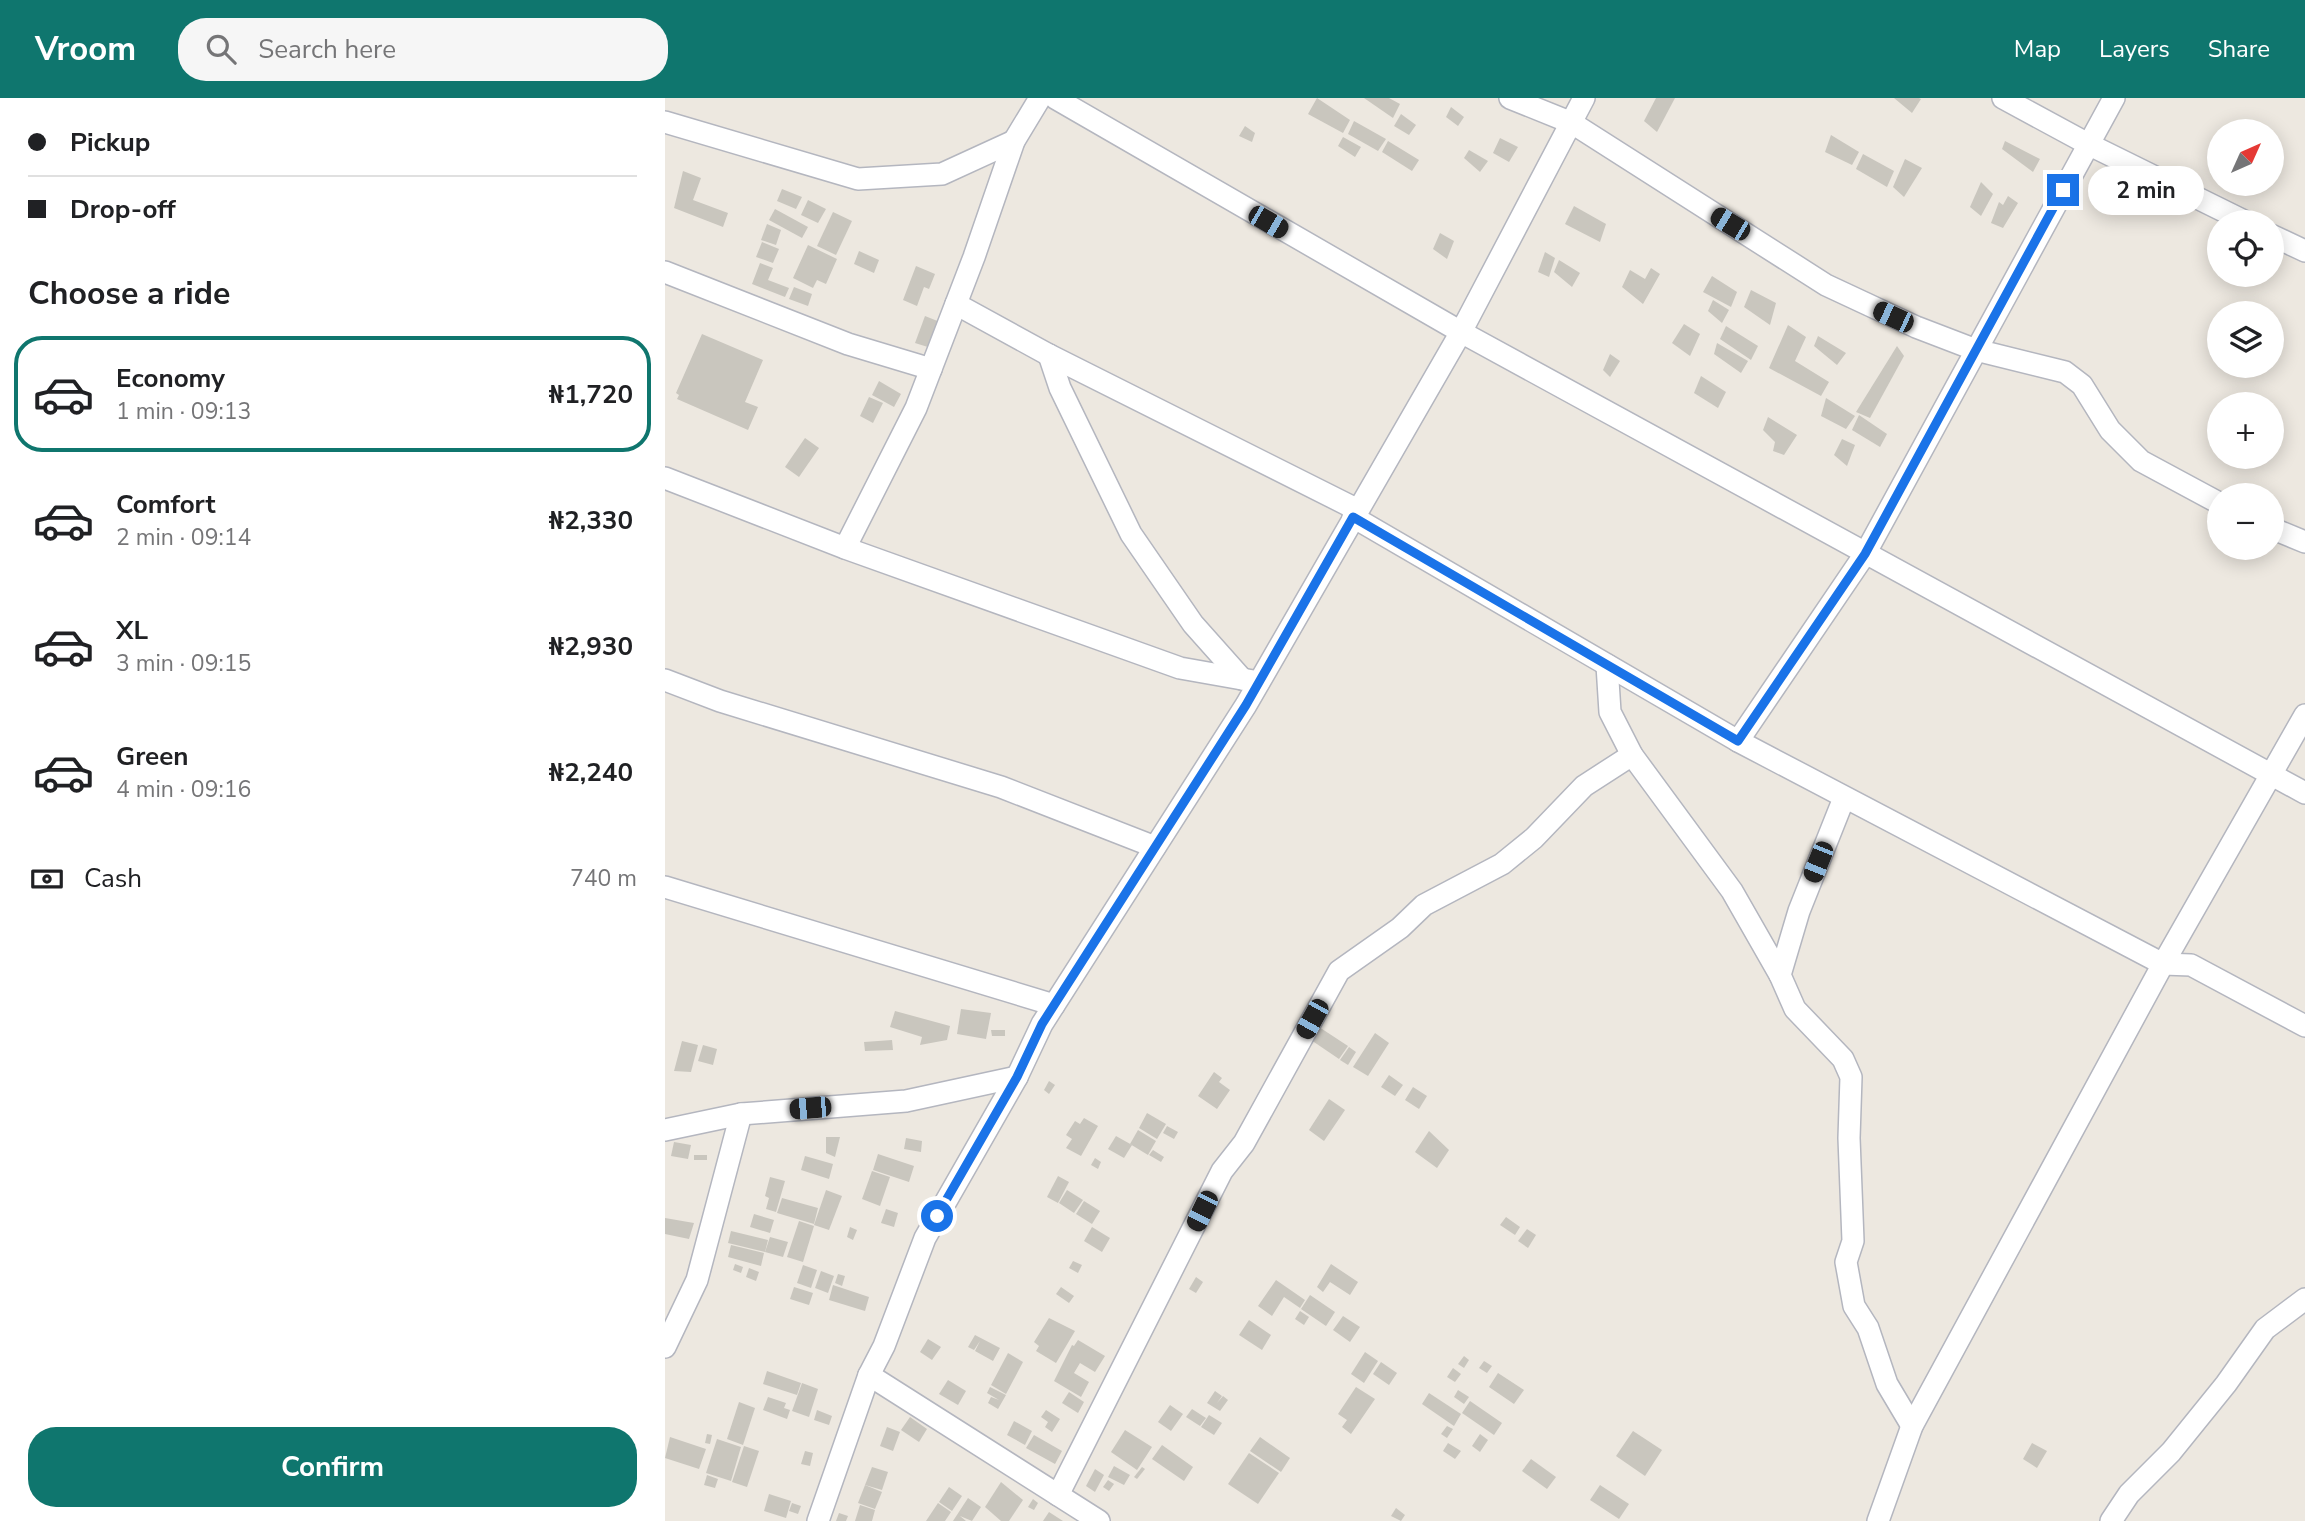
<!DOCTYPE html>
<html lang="en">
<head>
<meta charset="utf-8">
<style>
	:root { --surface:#fff; --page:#f6f6f6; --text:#202124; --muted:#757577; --line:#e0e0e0; --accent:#0f766e }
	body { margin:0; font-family:"Nunito Sans",sans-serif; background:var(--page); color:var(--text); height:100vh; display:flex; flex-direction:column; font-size:26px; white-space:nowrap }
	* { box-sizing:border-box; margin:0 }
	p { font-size:23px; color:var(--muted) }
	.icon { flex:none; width:38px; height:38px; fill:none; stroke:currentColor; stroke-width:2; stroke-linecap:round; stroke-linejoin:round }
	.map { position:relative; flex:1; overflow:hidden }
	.sheet { display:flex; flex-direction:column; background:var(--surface); width:665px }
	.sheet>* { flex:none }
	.top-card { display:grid; align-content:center; height:154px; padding:0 28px; background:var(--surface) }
	.needle { width:46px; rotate:45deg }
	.buttons { position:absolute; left:1542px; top:21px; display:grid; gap:14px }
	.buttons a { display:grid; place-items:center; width:77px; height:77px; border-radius:50%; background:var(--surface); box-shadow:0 4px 18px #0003; font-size:35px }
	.end { position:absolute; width:32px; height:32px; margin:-16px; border:9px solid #1a73e8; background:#fff; box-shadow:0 0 0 4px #fff }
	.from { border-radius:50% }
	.bubble { position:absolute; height:49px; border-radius:24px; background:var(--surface); box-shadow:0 4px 18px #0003; font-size:23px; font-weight:700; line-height:49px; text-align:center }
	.car { position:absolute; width:21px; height:42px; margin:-21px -10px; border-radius:9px; box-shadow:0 0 5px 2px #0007; background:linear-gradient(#222 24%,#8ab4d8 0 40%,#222 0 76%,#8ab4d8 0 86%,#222 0) }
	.top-card b { display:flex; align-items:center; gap:24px; height:66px; font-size:26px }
	.top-card b+b { border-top:2px solid var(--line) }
	.top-card i { width:18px; height:18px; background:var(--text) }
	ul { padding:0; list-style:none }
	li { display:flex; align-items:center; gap:21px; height:116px; margin:0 14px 10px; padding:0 14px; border:4px solid transparent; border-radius:28px }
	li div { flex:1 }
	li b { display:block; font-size:26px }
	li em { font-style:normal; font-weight:700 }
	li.current { border-color:var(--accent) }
	li>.icon { width:63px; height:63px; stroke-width:1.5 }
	h2 { padding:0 28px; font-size:32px; line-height:84px }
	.pay { display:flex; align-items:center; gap:18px; height:77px; padding:0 28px; font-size:26px }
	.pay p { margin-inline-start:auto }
	.button { display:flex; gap:14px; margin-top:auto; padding:14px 28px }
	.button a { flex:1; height:80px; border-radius:28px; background:var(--accent); color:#fff; font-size:28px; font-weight:700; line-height:80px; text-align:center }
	header { display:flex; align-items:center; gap:42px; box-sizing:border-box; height:98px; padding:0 35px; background:var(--accent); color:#fff }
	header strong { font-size:33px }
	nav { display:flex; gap:38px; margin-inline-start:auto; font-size:24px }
	.search { width:490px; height:63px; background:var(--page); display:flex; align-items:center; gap:18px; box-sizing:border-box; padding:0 24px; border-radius:28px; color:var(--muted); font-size:26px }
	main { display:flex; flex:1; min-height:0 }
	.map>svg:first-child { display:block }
	.building { fill:#c9c6be }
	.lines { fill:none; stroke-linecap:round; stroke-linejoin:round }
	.minor-casing { stroke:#b4b6bf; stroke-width:24 }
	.minor { stroke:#fff; stroke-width:21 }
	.route { stroke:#1a73e8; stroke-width:9 }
</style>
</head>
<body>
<header>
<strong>Vroom</strong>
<div class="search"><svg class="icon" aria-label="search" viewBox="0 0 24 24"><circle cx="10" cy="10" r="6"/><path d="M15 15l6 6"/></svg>Search here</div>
<nav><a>Map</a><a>Layers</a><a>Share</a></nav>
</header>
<main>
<section class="sheet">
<div class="top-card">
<b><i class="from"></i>Pickup</b>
<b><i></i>Drop-off</b>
</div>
<h2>Choose a ride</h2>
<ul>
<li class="current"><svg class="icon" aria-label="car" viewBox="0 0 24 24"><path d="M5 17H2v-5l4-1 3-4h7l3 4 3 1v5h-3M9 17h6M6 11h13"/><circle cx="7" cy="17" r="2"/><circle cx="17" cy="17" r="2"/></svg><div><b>Economy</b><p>1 min · 09:13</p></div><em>₦1,720</em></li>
<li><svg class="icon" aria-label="car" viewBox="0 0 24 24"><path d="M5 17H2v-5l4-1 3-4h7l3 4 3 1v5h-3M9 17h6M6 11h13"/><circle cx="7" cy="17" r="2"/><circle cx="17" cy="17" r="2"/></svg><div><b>Comfort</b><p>2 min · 09:14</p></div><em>₦2,330</em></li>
<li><svg class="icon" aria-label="car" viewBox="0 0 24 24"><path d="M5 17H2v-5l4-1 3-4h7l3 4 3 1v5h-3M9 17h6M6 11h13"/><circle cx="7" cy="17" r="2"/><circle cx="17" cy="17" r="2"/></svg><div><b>XL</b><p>3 min · 09:15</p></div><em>₦2,930</em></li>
<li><svg class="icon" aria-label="car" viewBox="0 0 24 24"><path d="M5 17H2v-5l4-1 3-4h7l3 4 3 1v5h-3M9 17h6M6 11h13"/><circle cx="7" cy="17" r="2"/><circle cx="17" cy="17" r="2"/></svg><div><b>Green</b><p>4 min · 09:16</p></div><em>₦2,240</em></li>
</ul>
<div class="pay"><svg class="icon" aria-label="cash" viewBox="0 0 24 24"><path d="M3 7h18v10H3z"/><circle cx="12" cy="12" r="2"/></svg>Cash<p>740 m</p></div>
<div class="button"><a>Confirm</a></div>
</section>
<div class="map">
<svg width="1640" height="1423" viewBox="0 0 1640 1423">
	<rect width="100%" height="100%" fill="#ede8e0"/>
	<!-- building -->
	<g class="building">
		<path d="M652 0 685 22 678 35 643 16Z"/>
		<path d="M699 0H724L735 6 728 20Z"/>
		<path d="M991 0H1010L992 34 979 23Z"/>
		<path d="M1229 0H1254L1256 1 1247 15Z"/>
		<path d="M786 9 799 19 793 28 781 19Z"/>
		<path d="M736 16 751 27 744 37 729 28Z"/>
		<path d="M689 23 721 41 713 53 683 36Z"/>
		<path d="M580 28 590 35 587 44 574 38Z"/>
		<path d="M1166 37 1194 54 1187 67 1160 54Z"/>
		<path d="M678 39 696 49 690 59 673 48Z"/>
		<path d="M835 40 853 49 844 64 828 55Z"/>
		<path d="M723 43 754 62 747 73 717 54Z"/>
		<path d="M1340 43 1375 61 1368 74 1337 51Z"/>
		<path d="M804 52 823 63 815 74 799 60Z"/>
		<path d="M1198 56 1229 73 1222 89 1191 71Z"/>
		<path d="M1240 61 1257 70 1239 99 1228 89Z"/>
		<path d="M18 73 36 80 28 102 63 115 58 129 9 110Z"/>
		<path d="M1316 84 1328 96 1316 118 1305 109Z"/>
		<path d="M117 91 137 99 131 111 112 103Z"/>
		<path d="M1343 98 1353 105 1338 130 1326 125 1334 104 1338 107Z"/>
		<path d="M143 102 161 111 153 125 136 117Z"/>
		<path d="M909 108 941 126 935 144 900 126Z"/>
		<path d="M110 111 143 129 137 140 104 122Z"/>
		<path d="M168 114 187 123 171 157 152 148Z"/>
		<path d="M102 126 116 132 111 147 96 142Z"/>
		<path d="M775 135 789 143 782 161 768 151Z"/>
		<path d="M97 144 114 151 108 165 91 159Z"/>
		<path d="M143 147 172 161 161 186 152 182 148 190 128 180Z"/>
		<path d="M194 153 214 162 209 175 189 166Z"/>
		<path d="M880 154 890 160 884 179 873 174Z"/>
		<path d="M894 162 915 175 907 189 889 174Z"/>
		<path d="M95 165 108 170 103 182 124 190 120 199 87 186Z"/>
		<path d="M251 168 270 176 264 191 259 189 252 208 238 202Z"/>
		<path d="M986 170 995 176 978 206 957 189 965 172 980 181Z"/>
		<path d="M1047 178 1072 194 1066 209 1038 194Z"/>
		<path d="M129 189 147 196 143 208 124 201Z"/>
		<path d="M1086 192 1111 205 1105 227 1079 209Z"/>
		<path d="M1048 202 1064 212 1057 225 1043 213Z"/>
		<path d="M260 218 275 224 266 250 250 245Z"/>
		<path d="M1019 226 1035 236 1025 258 1007 245Z"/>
		<path d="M1123 227 1141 239 1130 263 1164 284 1156 298 1104 270Z"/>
		<path d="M1061 228 1093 248 1086 262 1055 241Z"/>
		<path d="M37 236 98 262 80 304 93 309 83 332 12 301 14 297 11 295Z"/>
		<path d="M1153 238 1181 255 1172 267 1149 248Z"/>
		<path d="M1052 245 1083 263 1076 275 1049 256Z"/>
		<path d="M1232 248 1239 258 1205 320 1191 314Z"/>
		<path d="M945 256 955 263 945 279 938 272Z"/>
		<path d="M1036 278 1061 294 1053 310 1029 295Z"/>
		<path d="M214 283 236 296 229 309 207 297Z"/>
		<path d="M204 299 218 305 208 325 195 318Z"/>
		<path d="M1161 300 1190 318 1181 331 1156 318Z"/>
		<path d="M1194 317 1222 336 1215 349 1187 332Z"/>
		<path d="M1103 319 1132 337 1119 357 1108 353 1110 344 1098 332Z"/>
		<path d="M140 340 154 350 134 379 120 369Z"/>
		<path d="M1177 341 1190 347 1182 368 1169 357Z"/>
		<path d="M296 911 326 915 321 941 292 936Z"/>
		<path d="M230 913 285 928 282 942 255 947 257 939 225 929Z"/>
		<path d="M654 929 683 948 674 961 646 942Z"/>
		<path d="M326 932H340V938H327Z"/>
		<path d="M710 935 724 945 703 978 688 969Z"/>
		<path d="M227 942 228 952 200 953 199 944Z"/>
		<path d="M17 943 33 947 26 974 9 973Z"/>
		<path d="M38 947 52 951 48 967 33 963Z"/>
		<path d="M684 949 691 954 683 967 675 962Z"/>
		<path d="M549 974 557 980 554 984 565 992 552 1011 533 998Z"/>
		<path d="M724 977 738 987 730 998 716 989Z"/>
		<path d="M384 983 390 987 384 996 379 992Z"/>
		<path d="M748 989 762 998 754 1011 740 1002Z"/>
		<path d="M664 1001 680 1012 659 1043 644 1032Z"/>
		<path d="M482 1015 501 1026 492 1041 474 1030Z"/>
		<path d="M419 1020 433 1028 416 1058 401 1050 407 1041 401 1037 410 1023 415 1026Z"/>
		<path d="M502 1028 513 1034 509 1041 498 1035Z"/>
		<path d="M473 1032 491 1043 483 1057 465 1046Z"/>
		<path d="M764 1033 784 1052 772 1070 750 1054Z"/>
		<path d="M451 1038 467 1047 459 1060 443 1051Z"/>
		<path d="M161 1039H175L170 1059 161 1055Z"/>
		<path d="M241 1040 257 1043 256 1054 239 1051Z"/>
		<path d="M9 1044 26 1047 23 1061 6 1058Z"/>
		<path d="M488 1052 499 1059 496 1064 484 1057Z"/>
		<path d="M213 1056 249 1068 244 1084 208 1072Z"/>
		<rect x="29" y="1057" width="13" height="5"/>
		<path d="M140 1058 168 1066 164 1081 136 1072Z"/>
		<path d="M430 1060 436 1064 433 1071 426 1067Z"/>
		<path d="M207 1073 225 1079 215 1108 197 1101Z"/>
		<path d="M393 1078 404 1084 393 1105 382 1099Z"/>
		<path d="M105 1079 120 1083 111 1114 101 1111 104 1100 100 1098Z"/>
		<path d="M161 1092 177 1098 164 1132 149 1127Z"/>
		<path d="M402 1092 418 1102 409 1115 394 1105Z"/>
		<path d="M117 1100 153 1110 149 1126 112 1115Z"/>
		<path d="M419 1103 435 1113 427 1126 411 1116Z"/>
		<path d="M221 1111 233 1115 229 1129 216 1125Z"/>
		<path d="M89 1116 109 1122 105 1135 85 1129Z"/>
		<path d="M841 1119 855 1129 850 1137 835 1127Z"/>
		<path d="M0 1120 29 1125 24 1141 0 1136Z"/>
		<path d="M134 1123 149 1128 138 1164 122 1159Z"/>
		<path d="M185 1129 192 1132 188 1142 182 1139Z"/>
		<path d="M427 1129 445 1140 437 1154 419 1143Z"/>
		<path d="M862 1131 871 1137 863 1150 853 1143Z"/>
		<path d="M66 1133 103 1142 100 1154 63 1145Z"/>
		<path d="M105 1139 123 1144 118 1159 100 1154Z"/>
		<path d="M66 1147 99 1155 96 1168 63 1159Z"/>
		<path d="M408 1163 417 1167 413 1175 404 1170Z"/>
		<path d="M70 1166 78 1169 76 1175 68 1172Z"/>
		<path d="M666 1166 693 1184 685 1197 665 1184 658 1194 652 1189Z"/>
		<path d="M138 1167 152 1172 146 1190 132 1185Z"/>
		<path d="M84 1170 94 1174 91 1183 81 1179Z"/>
		<path d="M156 1173 169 1178 163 1195 150 1190Z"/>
		<path d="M173 1176 180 1178 177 1188 170 1185Z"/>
		<path d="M531 1179 538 1184 531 1195 524 1191Z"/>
		<path d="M611 1182 640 1202 635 1210 619 1199 607 1218 593 1208Z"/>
		<path d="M168 1187 204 1199 200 1213 164 1202Z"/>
		<path d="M129 1189 148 1195 144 1207 125 1201Z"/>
		<path d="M396 1189 409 1198 404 1205 391 1196Z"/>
		<path d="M645 1197 670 1214 661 1228 636 1211Z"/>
		<path d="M635 1213 644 1219 639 1227 630 1221Z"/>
		<path d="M678 1218 695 1229 685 1244 668 1232Z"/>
		<path d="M384 1220 410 1233 391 1265 371 1253 374 1248 369 1244Z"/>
		<path d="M584 1222 606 1237 597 1252 574 1237Z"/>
		<path d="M310 1237 335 1250 328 1263 310 1253 315 1243 309 1252 303 1249Z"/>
		<path d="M263 1241 276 1249 267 1262 255 1254Z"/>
		<path d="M413 1242 440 1258 430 1274 415 1265 409 1275 424 1284 416 1299 389 1283 407 1247 409 1248Z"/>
		<path d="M700 1254 713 1263 699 1285 686 1276Z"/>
		<path d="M343 1255 358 1264 341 1296 326 1287Z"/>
		<path d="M799 1258 804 1262 799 1270 793 1266Z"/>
		<path d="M819 1263 827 1268 822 1275 814 1270Z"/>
		<path d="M716 1264 732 1275 724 1287 708 1276Z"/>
		<path d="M788 1270 796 1276 790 1284 782 1279Z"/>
		<path d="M102 1273 136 1285 132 1297 98 1286Z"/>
		<path d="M833 1275 859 1292 849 1306 824 1289Z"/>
		<path d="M283 1282 301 1293 293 1307 274 1296Z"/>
		<path d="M137 1285 153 1291 144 1319 127 1313Z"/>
		<path d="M325 1289 341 1297 333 1311 323 1305 326 1299 334 1302 322 1295Z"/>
		<path d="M691 1289 710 1301 686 1336 677 1329 682 1322 673 1316Z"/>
		<path d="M793 1292 804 1299 799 1306 789 1299Z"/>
		<path d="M550 1293 557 1298 552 1305 558 1298 563 1302 555 1313 542 1305Z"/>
		<path d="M404 1294 419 1304 413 1315 397 1305Z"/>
		<path d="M764 1295 796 1316 789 1328 757 1306Z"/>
		<path d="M103 1299 121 1305 119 1310 125 1312 122 1321 98 1312Z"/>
		<path d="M805 1303 837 1325 829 1337 797 1315Z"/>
		<path d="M74 1304 90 1310 78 1347 62 1341Z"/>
		<path d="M505 1307 518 1316 506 1333 493 1324Z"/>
		<path d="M527 1311 541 1320 535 1328 521 1319Z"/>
		<path d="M152 1312 167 1318 164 1327 149 1322Z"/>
		<path d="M381 1312 395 1321 387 1334 380 1329 383 1324 376 1319Z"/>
		<path d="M544 1317 557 1325 549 1337 536 1329Z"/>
		<path d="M245 1319 262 1331 254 1344 236 1332Z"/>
		<path d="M349 1323 367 1333 360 1347 342 1337Z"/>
		<path d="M782 1328 788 1331 782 1340 776 1336Z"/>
		<path d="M222 1329 235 1334 228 1353 215 1348Z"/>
		<path d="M460 1332 487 1349 472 1372 446 1354Z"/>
		<path d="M968 1333 997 1352 980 1378 951 1358Z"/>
		<path d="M42 1336 47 1337 45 1346 40 1345Z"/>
		<path d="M815 1336 823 1342 815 1354 807 1348Z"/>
		<path d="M369 1337 397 1353 390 1366 361 1350Z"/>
		<path d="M5 1339 41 1351 34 1371 0 1360Z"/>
		<path d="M595 1339 625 1360 616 1374 585 1353Z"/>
		<path d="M52 1341 76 1349 66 1383 41 1375Z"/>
		<path d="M783 1345 796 1353 790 1361 778 1353Z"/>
		<path d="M1367 1345 1382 1353 1372 1370 1358 1361Z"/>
		<path d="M497 1347 528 1369 519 1383 487 1361Z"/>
		<path d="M79 1348 94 1353 82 1389 67 1384Z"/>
		<path d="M140 1353 148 1355 145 1368 136 1366Z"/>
		<path d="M584 1355 614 1375 593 1406 563 1386Z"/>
		<path d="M866 1361 891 1379 882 1391 857 1373Z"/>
		<path d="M449 1368 465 1377 459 1387 443 1379Z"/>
		<path d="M207 1369 223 1374 217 1392 200 1387Z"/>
		<path d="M477 1369 480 1371 472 1381 469 1379Z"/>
		<path d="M430 1371 439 1377 430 1394 421 1388Z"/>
		<path d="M42 1377 53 1381 50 1390 39 1387Z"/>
		<path d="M443 1382 449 1386 444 1393 438 1389Z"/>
		<path d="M336 1384 358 1402 344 1423H336L320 1409Z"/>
		<path d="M200 1387 217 1394 210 1411 193 1405Z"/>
		<path d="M935 1387 964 1406 954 1421 925 1402Z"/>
		<path d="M284 1389 297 1398 287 1413 274 1404Z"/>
		<path d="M104 1396 126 1403 121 1420 99 1413Z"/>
		<path d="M303 1400 316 1409 307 1423 295 1418 301 1423H288Z"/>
		<path d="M368 1401 373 1405 369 1412 363 1409Z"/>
		<path d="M127 1405 136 1408 133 1416 124 1413Z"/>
		<path d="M273 1405 286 1414 280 1423H261Z"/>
		<path d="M195 1407 210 1412 207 1423H190Z"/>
		<path d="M731 1410 740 1417 736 1423 726 1418Z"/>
		<path d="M384 1414 398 1423H378Z"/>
		<path d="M174 1415 183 1418 181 1423H171Z"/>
	</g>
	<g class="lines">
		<defs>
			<g id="minor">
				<path d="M390 0 796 234 1640 695"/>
				<path d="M845 0 907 25 1161 187 1251 229 1311 252 1400 274 1417 287 1445 332 1476 363 1554 405"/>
				<path d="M1338 0 1423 46 1581 124"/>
				<path d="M0 24 193 81 277 76 349 43"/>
				<path d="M1606 137 1640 153"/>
				<path d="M0 174 183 246 266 271"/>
				<path d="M291 206 384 257 693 412"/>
				<path d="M384 257 395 290 466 436 528 526 577 581"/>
				<path d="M0 380 180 450 515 570 594 584"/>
				<path d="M688 419 1073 643 1498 866 1526 867 1640 928"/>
				<path d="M1606 430 1640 444"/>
				<path d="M180 450 251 310 309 159 349 43 375 0"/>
				<path d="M942 567 945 614 967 657 1067 793 1115 877"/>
				<path d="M0 582 55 603 336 689 490 749"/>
				<path d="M1073 643 1200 456 1449 0"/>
				<path d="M1179 700 1134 813 1115 877 1130 911 1178 961 1186 979 1184 1040 1188 1143 1181 1164 1189 1208 1203 1230 1222 1286 1247 1328"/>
				<path d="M0 789 389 907"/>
				<path d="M0 1032 76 1016 241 1003 352 979"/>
				<path d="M0 1249 32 1182 76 1016"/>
				<path d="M204 1277 434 1423"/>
				<path d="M393 1397 557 1073 579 1045 674 873 735 830 759 807 837 766 869 740 919 688 967 657"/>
				<path d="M153 1423 204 1277 219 1248 260 1140 352 979 377 926 581 607 796 234 919 0"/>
				<path d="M1213 1423 1247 1328 1498 866 1640 617"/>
				<path d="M1446 1423 1464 1396 1506 1354 1561 1286 1600 1231 1640 1201"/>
			</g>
		</defs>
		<!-- minor casing -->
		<use href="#minor" class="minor-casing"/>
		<!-- minor -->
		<use href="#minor" class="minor"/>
	</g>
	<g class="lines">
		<!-- route -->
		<path class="route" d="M272 1118 352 979 377 926 581 607 688 419 1073 643 1200 456 1398 92"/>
	</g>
</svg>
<div class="buttons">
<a><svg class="needle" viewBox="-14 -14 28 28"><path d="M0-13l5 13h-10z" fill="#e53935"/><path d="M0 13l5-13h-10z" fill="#757577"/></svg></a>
<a><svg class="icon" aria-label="locate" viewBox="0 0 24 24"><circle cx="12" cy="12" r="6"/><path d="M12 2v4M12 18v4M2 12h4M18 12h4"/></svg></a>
<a><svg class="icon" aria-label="layers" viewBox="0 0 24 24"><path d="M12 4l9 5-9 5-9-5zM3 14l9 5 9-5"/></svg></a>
<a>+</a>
<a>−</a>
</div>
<i class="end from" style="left:272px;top:1118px"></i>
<i class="end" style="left:1398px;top:92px"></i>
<div class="bubble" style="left:1423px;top:68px;width:116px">2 min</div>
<i class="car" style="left:603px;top:124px;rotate:120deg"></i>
<i class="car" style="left:1065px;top:126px;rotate:301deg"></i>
<i class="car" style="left:1228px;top:219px;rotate:295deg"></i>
<i class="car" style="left:1153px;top:764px;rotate:202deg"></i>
<i class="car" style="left:647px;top:921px;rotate:209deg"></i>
<i class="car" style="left:145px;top:1010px;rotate:265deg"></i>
<i class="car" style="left:537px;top:1113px;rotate:206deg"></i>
</div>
</main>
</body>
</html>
